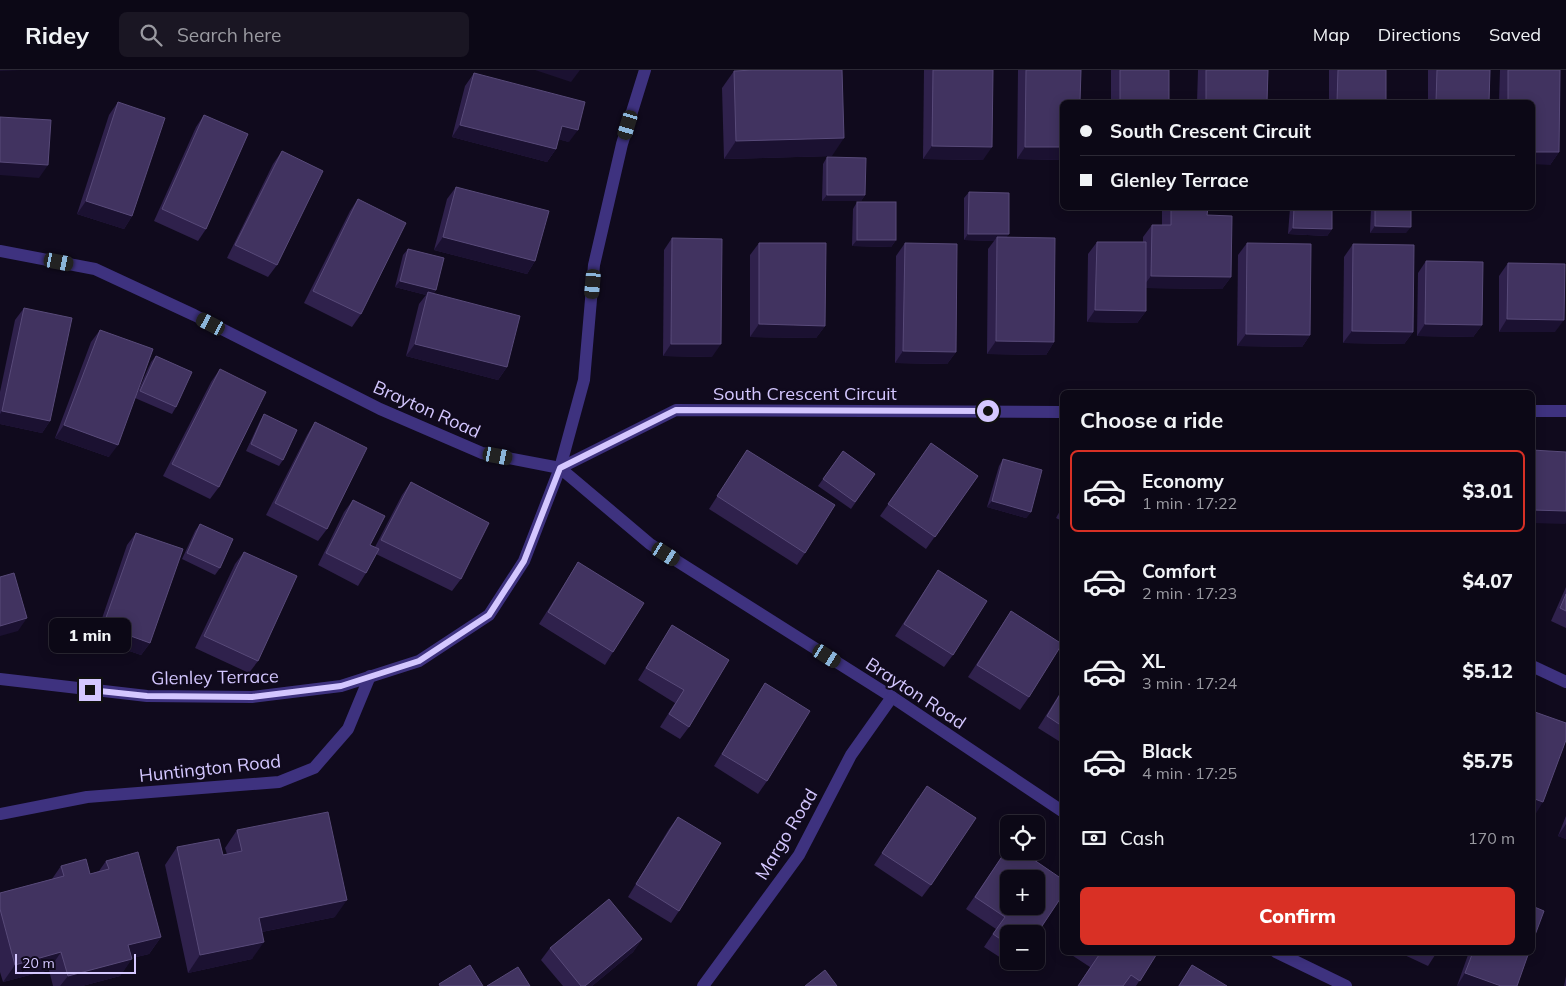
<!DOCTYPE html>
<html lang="en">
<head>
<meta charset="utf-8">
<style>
	:root { --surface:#0c0816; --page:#1a1623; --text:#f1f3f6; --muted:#9a9aa1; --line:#2c2935; --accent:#d93025 }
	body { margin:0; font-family:Mulish,sans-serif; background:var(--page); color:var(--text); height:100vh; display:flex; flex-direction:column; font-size:19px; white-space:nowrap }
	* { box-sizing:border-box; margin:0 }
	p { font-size:16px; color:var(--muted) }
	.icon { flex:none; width:28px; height:28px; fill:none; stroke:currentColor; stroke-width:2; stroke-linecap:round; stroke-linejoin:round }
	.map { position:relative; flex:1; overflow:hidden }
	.side { position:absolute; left:1060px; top:320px; width:475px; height:565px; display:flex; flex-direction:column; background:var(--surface); border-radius:8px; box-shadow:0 2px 12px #0003,0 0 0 1px var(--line) }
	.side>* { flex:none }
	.top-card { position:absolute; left:1060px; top:30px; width:475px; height:110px; border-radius:8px; box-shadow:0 2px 12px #0003,0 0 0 1px var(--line); display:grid; align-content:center; height:110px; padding:0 20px; background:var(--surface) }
	.buttons { position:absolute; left:1000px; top:745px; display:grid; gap:10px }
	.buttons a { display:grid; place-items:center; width:45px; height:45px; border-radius:8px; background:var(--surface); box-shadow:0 2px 12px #0003,0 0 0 1px var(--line); font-size:25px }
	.scale { position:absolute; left:15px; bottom:12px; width:121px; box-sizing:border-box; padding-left:5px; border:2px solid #d4c7ff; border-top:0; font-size:14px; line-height:18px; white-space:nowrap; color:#d4c7ff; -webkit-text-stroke:4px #100a1d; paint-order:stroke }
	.end { position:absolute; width:22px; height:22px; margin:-11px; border:6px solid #d4c7ff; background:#111; box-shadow:0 0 0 2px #111 }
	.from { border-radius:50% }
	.bubble { position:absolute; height:35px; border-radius:8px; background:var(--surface); box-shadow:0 2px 12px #0003,0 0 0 1px var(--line); font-size:16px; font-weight:800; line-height:35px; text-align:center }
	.car { position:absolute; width:15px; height:30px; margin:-15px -8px; border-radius:6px; box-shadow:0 0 4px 1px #0007; background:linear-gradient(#222 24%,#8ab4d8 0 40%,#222 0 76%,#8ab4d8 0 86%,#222 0) }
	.top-card b { display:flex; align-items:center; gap:18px; height:48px; font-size:19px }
	.top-card b+b { border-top:1px solid var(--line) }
	.top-card i { width:12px; height:12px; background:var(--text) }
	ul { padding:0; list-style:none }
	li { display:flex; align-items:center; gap:15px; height:82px; margin:0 10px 8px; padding:0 10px; border:2px solid transparent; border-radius:8px }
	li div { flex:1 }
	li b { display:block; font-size:19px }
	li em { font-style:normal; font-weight:800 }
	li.on { border-color:var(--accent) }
	li>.icon { width:45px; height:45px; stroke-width:1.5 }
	h2 { padding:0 20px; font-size:22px; line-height:60px }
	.pay { display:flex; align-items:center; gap:12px; height:55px; padding:0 20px; font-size:19px }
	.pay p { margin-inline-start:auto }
	.cta { display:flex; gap:10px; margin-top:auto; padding:10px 20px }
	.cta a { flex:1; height:58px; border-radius:8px; background:var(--accent); color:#fff; font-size:20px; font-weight:800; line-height:58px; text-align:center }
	header { display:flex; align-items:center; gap:30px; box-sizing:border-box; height:70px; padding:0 25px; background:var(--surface); border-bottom:1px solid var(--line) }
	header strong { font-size:24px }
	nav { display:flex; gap:28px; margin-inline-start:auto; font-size:18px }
	.search { width:350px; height:45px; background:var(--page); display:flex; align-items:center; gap:12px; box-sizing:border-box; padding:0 18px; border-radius:8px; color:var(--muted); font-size:19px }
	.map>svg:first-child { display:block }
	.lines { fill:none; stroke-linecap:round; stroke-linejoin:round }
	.street { stroke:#3e327f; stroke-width:12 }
	.wall { fill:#2f214c }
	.shaded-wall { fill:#1b1131 }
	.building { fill:#413360; stroke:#584a79; fill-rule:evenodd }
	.route { stroke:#d4c7ff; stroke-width:6 }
	.labels { text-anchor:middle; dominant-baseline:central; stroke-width:4.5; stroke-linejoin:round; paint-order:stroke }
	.street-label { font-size:18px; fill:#d4c7ff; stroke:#100a1d }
</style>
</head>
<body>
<header>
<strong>Ridey</strong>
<div class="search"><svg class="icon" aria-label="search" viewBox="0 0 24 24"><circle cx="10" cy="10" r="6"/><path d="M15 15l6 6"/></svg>Search here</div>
<nav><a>Map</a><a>Directions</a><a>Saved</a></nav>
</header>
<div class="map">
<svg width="1566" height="916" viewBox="0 0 1566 916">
	<rect width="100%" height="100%" fill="#100a1d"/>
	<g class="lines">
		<!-- street -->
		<g class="street">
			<path d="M0 181 95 199 194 245 380 339 482 383 560 398 650 474 892 627 1062 741"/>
			<path d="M1532 341H1566"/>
			<path d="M560 398 676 340 1062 342"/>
			<path d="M1532 596 1566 612"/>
			<path d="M0 609 147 626 252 627 341 616 419 591 489 545 524 491 560 398 584 310 594 195 622 74 645 0"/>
			<path d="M0 744 87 727 279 712 314 698 348 659 370 606"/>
			<path d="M1276 882 1346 916"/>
			<path d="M703 916 799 785 851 685 892 627"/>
		</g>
	</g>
	<!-- wall -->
	<g class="wall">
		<path d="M924 0H993L983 90 923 89Z"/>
		<path d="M1018 0H1081L1062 32V90L1017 89Z"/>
		<rect x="1111" y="0" width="58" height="32"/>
		<path d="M1198 0H1268L1267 32H1197Z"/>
		<rect x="1329" y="0" width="57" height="32"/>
		<path d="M1428 0H1490L1489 32H1428Z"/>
		<path d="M1500 0H1560L1559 82 1550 95 1532 32H1499Z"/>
		<path d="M734 1 832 86 724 89 722 18Z"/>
		<path d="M474 3 569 72 558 69 556 79 547 92 452 67 465 16Z"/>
		<path d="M118 32 132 146 124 159 77 144 109 45Z"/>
		<path d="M204 45 206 159 198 171 154 151 196 57Z"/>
		<path d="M282 81 277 195 268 207 227 188 273 94Z"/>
		<path d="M827 87 865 125 861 131H822L823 94Z"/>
		<path d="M456 117 535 191 527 204 434 180 447 129Z"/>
		<path d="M969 122 1007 167 1054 272 1046 285 987 284 988 179 994 171 964 170V128Z"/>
		<path d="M358 129 361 244 352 257 304 233 350 141Z"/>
		<path d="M857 132 896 170 891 177 852 176 853 139Z"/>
		<path d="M1163 138H1208L1207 145 1231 207 1222 219 1146 218V241L1137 253 1087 252 1088 184 1097 172H1143V167L1152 155H1162V139Z"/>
		<path d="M1290 138H1332V159L1327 166 1288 164Z"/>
		<path d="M1371 138H1411L1406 163H1370Z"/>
		<path d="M672 168 712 287 663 286 664 180Z"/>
		<path d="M759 173 825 256 816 268 750 267V185Z"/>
		<path d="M905 173 956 282 947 294 895 293 896 186Z"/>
		<path d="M1247 173 1310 265 1302 277 1237 276 1238 185Z"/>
		<path d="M1353 174 1413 262 1404 274 1343 273 1344 187Z"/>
		<path d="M408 179 436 220 433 224 507 297 498 310 406 286 419 234 426 225 395 217 403 185Z"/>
		<path d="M1426 191 1482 255 1473 267 1417 266 1418 203Z"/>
		<path d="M1508 193 1555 262H1499V206Z"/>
		<path d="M24 238 50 351 42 363 0 354V322L15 250Z"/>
		<path d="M100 260 109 387 55 368 91 272Z"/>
		<path d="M156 286 176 337 172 344 135 328 151 292Z"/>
		<path d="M220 299 219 417 210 429 163 406 211 312Z"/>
		<path d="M264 344 283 390 279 396 246 381 260 351Z"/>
		<path d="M315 352 327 459 318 471 266 445 307 365Z"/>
		<path d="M931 373 978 406 926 479 880 446Z"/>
		<path d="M747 380 805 483 797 495 709 439Z"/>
		<path d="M843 381 875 404 851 439 818 416Z"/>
		<path d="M1003 389 1031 442 1026 448 987 437 999 396Z"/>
		<path d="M411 412 461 509 452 521 376 484 366 503 358 516 318 495 344 442 353 430 370 475 375 477 402 425Z"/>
		<path d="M1062 437V451L1056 448Z"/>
		<path d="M200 454 220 498 215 505 182 489 195 461Z"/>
		<path d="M136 463 150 573 141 585 95 569 127 475Z"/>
		<path d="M244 482 258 591 249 603 195 578 235 494Z"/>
		<path d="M578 492 613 582 605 595 539 554 570 505Z"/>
		<path d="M938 500 953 585 944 597 895 566Z"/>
		<path d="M1566 517V558L1551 551Z"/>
		<path d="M1011 541 1029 627 1020 640 968 607Z"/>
		<path d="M672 555 729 590 689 657 680 669 660 657 675 633 638 610 664 568Z"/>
		<path d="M765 613 767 711 758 724 714 696 757 626Z"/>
		<path d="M1062 620V673L1038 658Z"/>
		<path d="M918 728 931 815 922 827 874 795Z"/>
		<path d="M1566 746V769L1558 766Z"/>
		<path d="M678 747 679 841 671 853 628 827 669 759Z"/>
		<path d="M237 760 335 847 262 862 252 889 188 903 165 795 177 777 223 785 227 784 225 778Z"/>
		<path d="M1009 776V891H1019L1015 897 984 877 996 859 966 839Z"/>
		<path d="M106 791 161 867 149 884 132 888 120 906 82 916H53L49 900 3 912 0 902V823L52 809 61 796 90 804 99 801Z"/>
		<path d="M642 869 633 882 592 916H563L541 890 550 878Z"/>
		<path d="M1067 882H1158L1136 916H1078L1090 897Z"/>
		<path d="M1398 882H1437L1428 896Z"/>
		<path d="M1469 882H1529L1457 916Z"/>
		<path d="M1192 895 1227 916H1178Z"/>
		<path d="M1566 906V916H1564Z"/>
	</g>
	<!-- shaded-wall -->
	<g class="shaded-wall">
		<path d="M0 0H21L0 1Z"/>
		<path d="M535 0H580L571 12Z"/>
		<path d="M460 55 556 79 547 92 452 67Z"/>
		<path d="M562 56 578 60 569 72 553 68Z"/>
		<path d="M844 68 832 86 724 89 736 71Z"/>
		<path d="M932 76 992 77 983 90 923 89Z"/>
		<path d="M1025 77H1062V90L1017 89Z"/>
		<path d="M1532 82H1559L1550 95 1532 94Z"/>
		<path d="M0 92 48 95 39 108 0 105Z"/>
		<path d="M827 125H865L861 131H822Z"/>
		<path d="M86 131 132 146 124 159 77 144Z"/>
		<path d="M1375 156 1411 157 1406 163H1370Z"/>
		<path d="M1293 158 1332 159 1327 166 1288 164Z"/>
		<path d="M968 164H1009L1004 171 997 167 994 171 964 170Z"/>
		<path d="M443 167 535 191 527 204 434 180Z"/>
		<path d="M857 170H896L891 177 852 176Z"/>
		<path d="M1151 206 1231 207 1222 219 1142 218Z"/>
		<path d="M400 211 436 220 431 226 428 222 426 225 395 217Z"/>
		<path d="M1095 240 1146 241 1137 253 1087 252Z"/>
		<path d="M1507 249 1564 250 1555 262H1499Z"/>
		<path d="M759 254 825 256 816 268 750 267Z"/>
		<path d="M1425 254 1482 255 1473 267 1417 266Z"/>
		<path d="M1352 261 1413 262 1404 274 1343 273Z"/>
		<path d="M1246 264 1310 265 1302 277 1237 276Z"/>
		<path d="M996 271 1054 272 1046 285 987 284Z"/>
		<path d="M415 274 507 297 498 310 406 286Z"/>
		<path d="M671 274H721L712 287 663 286Z"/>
		<path d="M903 281 956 282 947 294 895 293Z"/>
		<path d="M2 341 50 351 42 363 0 354V344Z"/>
		<path d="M64 355 118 375 109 387 55 368Z"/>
		<path d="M992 431 1031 442 1026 448 987 437Z"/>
		<path d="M1532 440 1566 441V453L1565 454 1532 453Z"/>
		<path d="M27 548 18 561 0 566V556Z"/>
		<path d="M103 556 150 573 141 585 95 569Z"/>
		<path d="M1532 728 1543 732 1535 745 1532 744Z"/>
		<path d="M1566 754V769L1558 766Z"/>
		<path d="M347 830 335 847 246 865 259 848Z"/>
		<path d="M161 867 149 884 116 892 128 875Z"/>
		<path d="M642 869 633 882 592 916H585Z"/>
		<path d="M264 872 252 889 188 903 200 885Z"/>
		<path d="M61 882 49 900 3 912 15 895Z"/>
		<path d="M132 889 120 906 82 916H60L68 906Z"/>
		<path d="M1465 903 1501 916H1457Z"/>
	</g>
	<!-- building -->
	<g class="building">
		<path d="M754 0H842L844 68 736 71 734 1Z"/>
		<path d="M933 0H993L992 77 932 76Z"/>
		<path d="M1026 0H1081L1080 32H1062V77H1025Z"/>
		<rect x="1120" y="0" width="49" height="32"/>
		<path d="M1206 0H1268L1267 32H1206Z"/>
		<path d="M1338 0H1386V32H1337Z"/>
		<path d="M1437 0H1490L1489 32H1436Z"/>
		<path d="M1508 0H1560L1559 82H1532V32H1508Z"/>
		<path d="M474 3 585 32 578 60 562 56 556 79 460 55Z"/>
		<path d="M118 32 165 48 132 146 86 131Z"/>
		<path d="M204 45 248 64 206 159 162 139Z"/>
		<path d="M0 47 51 50 48 95 0 92Z"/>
		<path d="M282 81 323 101 277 195 235 175Z"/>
		<path d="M827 87 866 88 865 125H827Z"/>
		<path d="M456 117 549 141 535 191 443 167Z"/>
		<path d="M969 122 1009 123V164H968Z"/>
		<path d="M358 129 406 153 361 244 313 221Z"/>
		<rect x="857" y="132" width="39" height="38"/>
		<path d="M1171 138H1208L1207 145 1232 146 1231 207 1151 206 1152 155H1171Z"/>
		<path d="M1294 138H1332V159L1293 158Z"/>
		<path d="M1375 138H1411V157L1375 156Z"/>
		<path d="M997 167 1055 168 1054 272 996 271Z"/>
		<path d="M672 168 722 169 721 274H671Z"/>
		<path d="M1097 172H1146V241L1095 240Z"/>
		<path d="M759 173H826L825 256 759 254Z"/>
		<path d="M905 173 957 174 956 282 903 281Z"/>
		<path d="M1247 173 1311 174 1310 265 1246 264Z"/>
		<path d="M1353 174 1414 175 1413 262 1352 261Z"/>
		<path d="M408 179 444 188 436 220 400 211Z"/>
		<path d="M1426 191 1483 192 1482 255 1425 254Z"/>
		<path d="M1508 193 1565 194 1564 250 1507 249Z"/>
		<path d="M428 222 520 246 507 297 415 274Z"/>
		<path d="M24 238 72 248 50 351 2 341Z"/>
		<path d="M100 260 153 279 118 375 64 355Z"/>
		<path d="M156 286 192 302 176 337 140 321Z"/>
		<path d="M220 299 266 322 219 417 172 394Z"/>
		<path d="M264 344 297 360 283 390 251 374Z"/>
		<path d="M315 352 367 378 327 459 275 433Z"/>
		<path d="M931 373 978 406 935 467 888 434Z"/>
		<path d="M747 380 835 435 805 483 717 426Z"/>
		<path d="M1532 380 1566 382V441L1532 440Z"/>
		<path d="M843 381 875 404 855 432 823 409Z"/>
		<path d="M1003 389 1042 400 1031 442 992 431Z"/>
		<path d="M411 412 489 453 461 509 381 470Z"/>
		<path d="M353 430 385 446 370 475 379 479 366 503 326 483Z"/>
		<path d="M200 454 233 469 220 498 187 483Z"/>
		<path d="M136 463 183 479 150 573 103 556Z"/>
		<path d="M244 482 297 506 258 591 204 566Z"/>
		<path d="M578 492 644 533 613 582 548 542Z"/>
		<path d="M938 500 987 531 953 585 904 554Z"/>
		<path d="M14 503 27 548 0 556V507Z"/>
		<path d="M1566 524V541L1560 538Z"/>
		<path d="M1011 541 1062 574 1029 627 977 595Z"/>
		<path d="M672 555 729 590 689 657 669 644 684 620 646 598Z"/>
		<path d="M765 613 810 641 767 711 722 684Z"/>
		<path d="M1062 621V656L1047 646Z"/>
		<path d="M1532 641 1566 653V670L1543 732 1532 728Z"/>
		<path d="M927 716 976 748 931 815 882 783Z"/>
		<path d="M328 742 347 830 259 848 264 872 200 885 177 777 219 769 223 785 242 781 237 760Z"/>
		<path d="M678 747 721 773 679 841 636 814Z"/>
		<path d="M1009 776V781H1021L1062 809V826L1036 865V864H1009V875L993 864 1005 847 975 827ZM1009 809H1036V836H1009Z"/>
		<path d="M138 782 161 867 128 875 132 889 68 906 61 882 15 895 0 839V823L64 806 61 796 86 789 90 804 109 799 106 791Z"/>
		<path d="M609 829 642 869 585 916H581L550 878Z"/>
		<path d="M1532 836 1544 841 1532 873Z"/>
		<path d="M1095 882H1158L1140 911 1131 905 1123 916H1078L1099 885Z"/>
		<path d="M1473 882H1529L1517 916H1501L1465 903Z"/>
		<path d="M470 895 483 916H440L439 914Z"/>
		<path d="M1192 895 1227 916H1179Z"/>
		<path d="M518 897 530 916H487Z"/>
		<path d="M825 900 837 916H805Z"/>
	</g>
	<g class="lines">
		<!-- route -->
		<path class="route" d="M90 620 147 626 252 627 341 616 419 591 489 545 524 491 560 398 676 340 988 341"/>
	</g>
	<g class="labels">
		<!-- street labels -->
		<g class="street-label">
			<text x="805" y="323">South Crescent Circuit</text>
			<text transform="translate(427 339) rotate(24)">Brayton Road</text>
			<text transform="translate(215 607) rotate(-1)">Glenley Terrace</text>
			<text transform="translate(916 623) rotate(33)">Brayton Road</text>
			<text transform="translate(210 698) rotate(-6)">Huntington Road</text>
			<text transform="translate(786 764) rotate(-59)">Margo Road</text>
		</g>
	</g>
</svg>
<div class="buttons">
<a><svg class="icon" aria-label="locate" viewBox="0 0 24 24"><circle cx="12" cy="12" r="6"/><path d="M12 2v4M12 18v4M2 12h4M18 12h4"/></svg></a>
<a>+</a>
<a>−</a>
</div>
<div class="scale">20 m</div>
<i class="end from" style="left:988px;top:341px"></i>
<i class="end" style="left:90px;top:620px"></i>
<div class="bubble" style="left:49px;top:548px;width:82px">1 min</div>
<i class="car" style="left:628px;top:55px;rotate:197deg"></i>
<i class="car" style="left:59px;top:192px;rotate:101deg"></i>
<i class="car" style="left:593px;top:214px;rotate:185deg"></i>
<i class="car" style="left:211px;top:254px;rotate:297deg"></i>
<i class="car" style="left:498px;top:386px;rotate:101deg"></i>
<i class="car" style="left:666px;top:484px;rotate:122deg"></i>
<i class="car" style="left:827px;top:586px;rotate:122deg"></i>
<div class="top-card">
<b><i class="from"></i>South Crescent Circuit</b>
<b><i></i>Glenley Terrace</b>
</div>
<section class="side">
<h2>Choose a ride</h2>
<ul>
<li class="on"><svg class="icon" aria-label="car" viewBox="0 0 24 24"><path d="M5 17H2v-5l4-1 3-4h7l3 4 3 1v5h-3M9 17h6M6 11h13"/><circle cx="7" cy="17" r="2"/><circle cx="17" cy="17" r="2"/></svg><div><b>Economy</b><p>1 min · 17:22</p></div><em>$3.01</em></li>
<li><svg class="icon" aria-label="car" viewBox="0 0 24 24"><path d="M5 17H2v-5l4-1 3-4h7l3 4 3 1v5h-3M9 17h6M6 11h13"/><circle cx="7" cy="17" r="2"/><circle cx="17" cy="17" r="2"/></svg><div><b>Comfort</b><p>2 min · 17:23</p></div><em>$4.07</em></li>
<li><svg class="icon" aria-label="car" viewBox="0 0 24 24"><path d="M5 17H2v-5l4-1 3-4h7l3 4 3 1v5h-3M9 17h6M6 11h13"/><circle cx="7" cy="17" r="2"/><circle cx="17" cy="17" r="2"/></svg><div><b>XL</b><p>3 min · 17:24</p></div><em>$5.12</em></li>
<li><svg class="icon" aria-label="car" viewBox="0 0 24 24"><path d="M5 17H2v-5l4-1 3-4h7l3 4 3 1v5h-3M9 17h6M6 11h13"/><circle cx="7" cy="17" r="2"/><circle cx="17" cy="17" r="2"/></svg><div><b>Black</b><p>4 min · 17:25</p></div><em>$5.75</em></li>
</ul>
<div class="pay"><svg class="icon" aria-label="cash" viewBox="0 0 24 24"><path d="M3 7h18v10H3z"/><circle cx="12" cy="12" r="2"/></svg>Cash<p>170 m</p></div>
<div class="cta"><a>Confirm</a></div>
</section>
</div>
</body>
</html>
